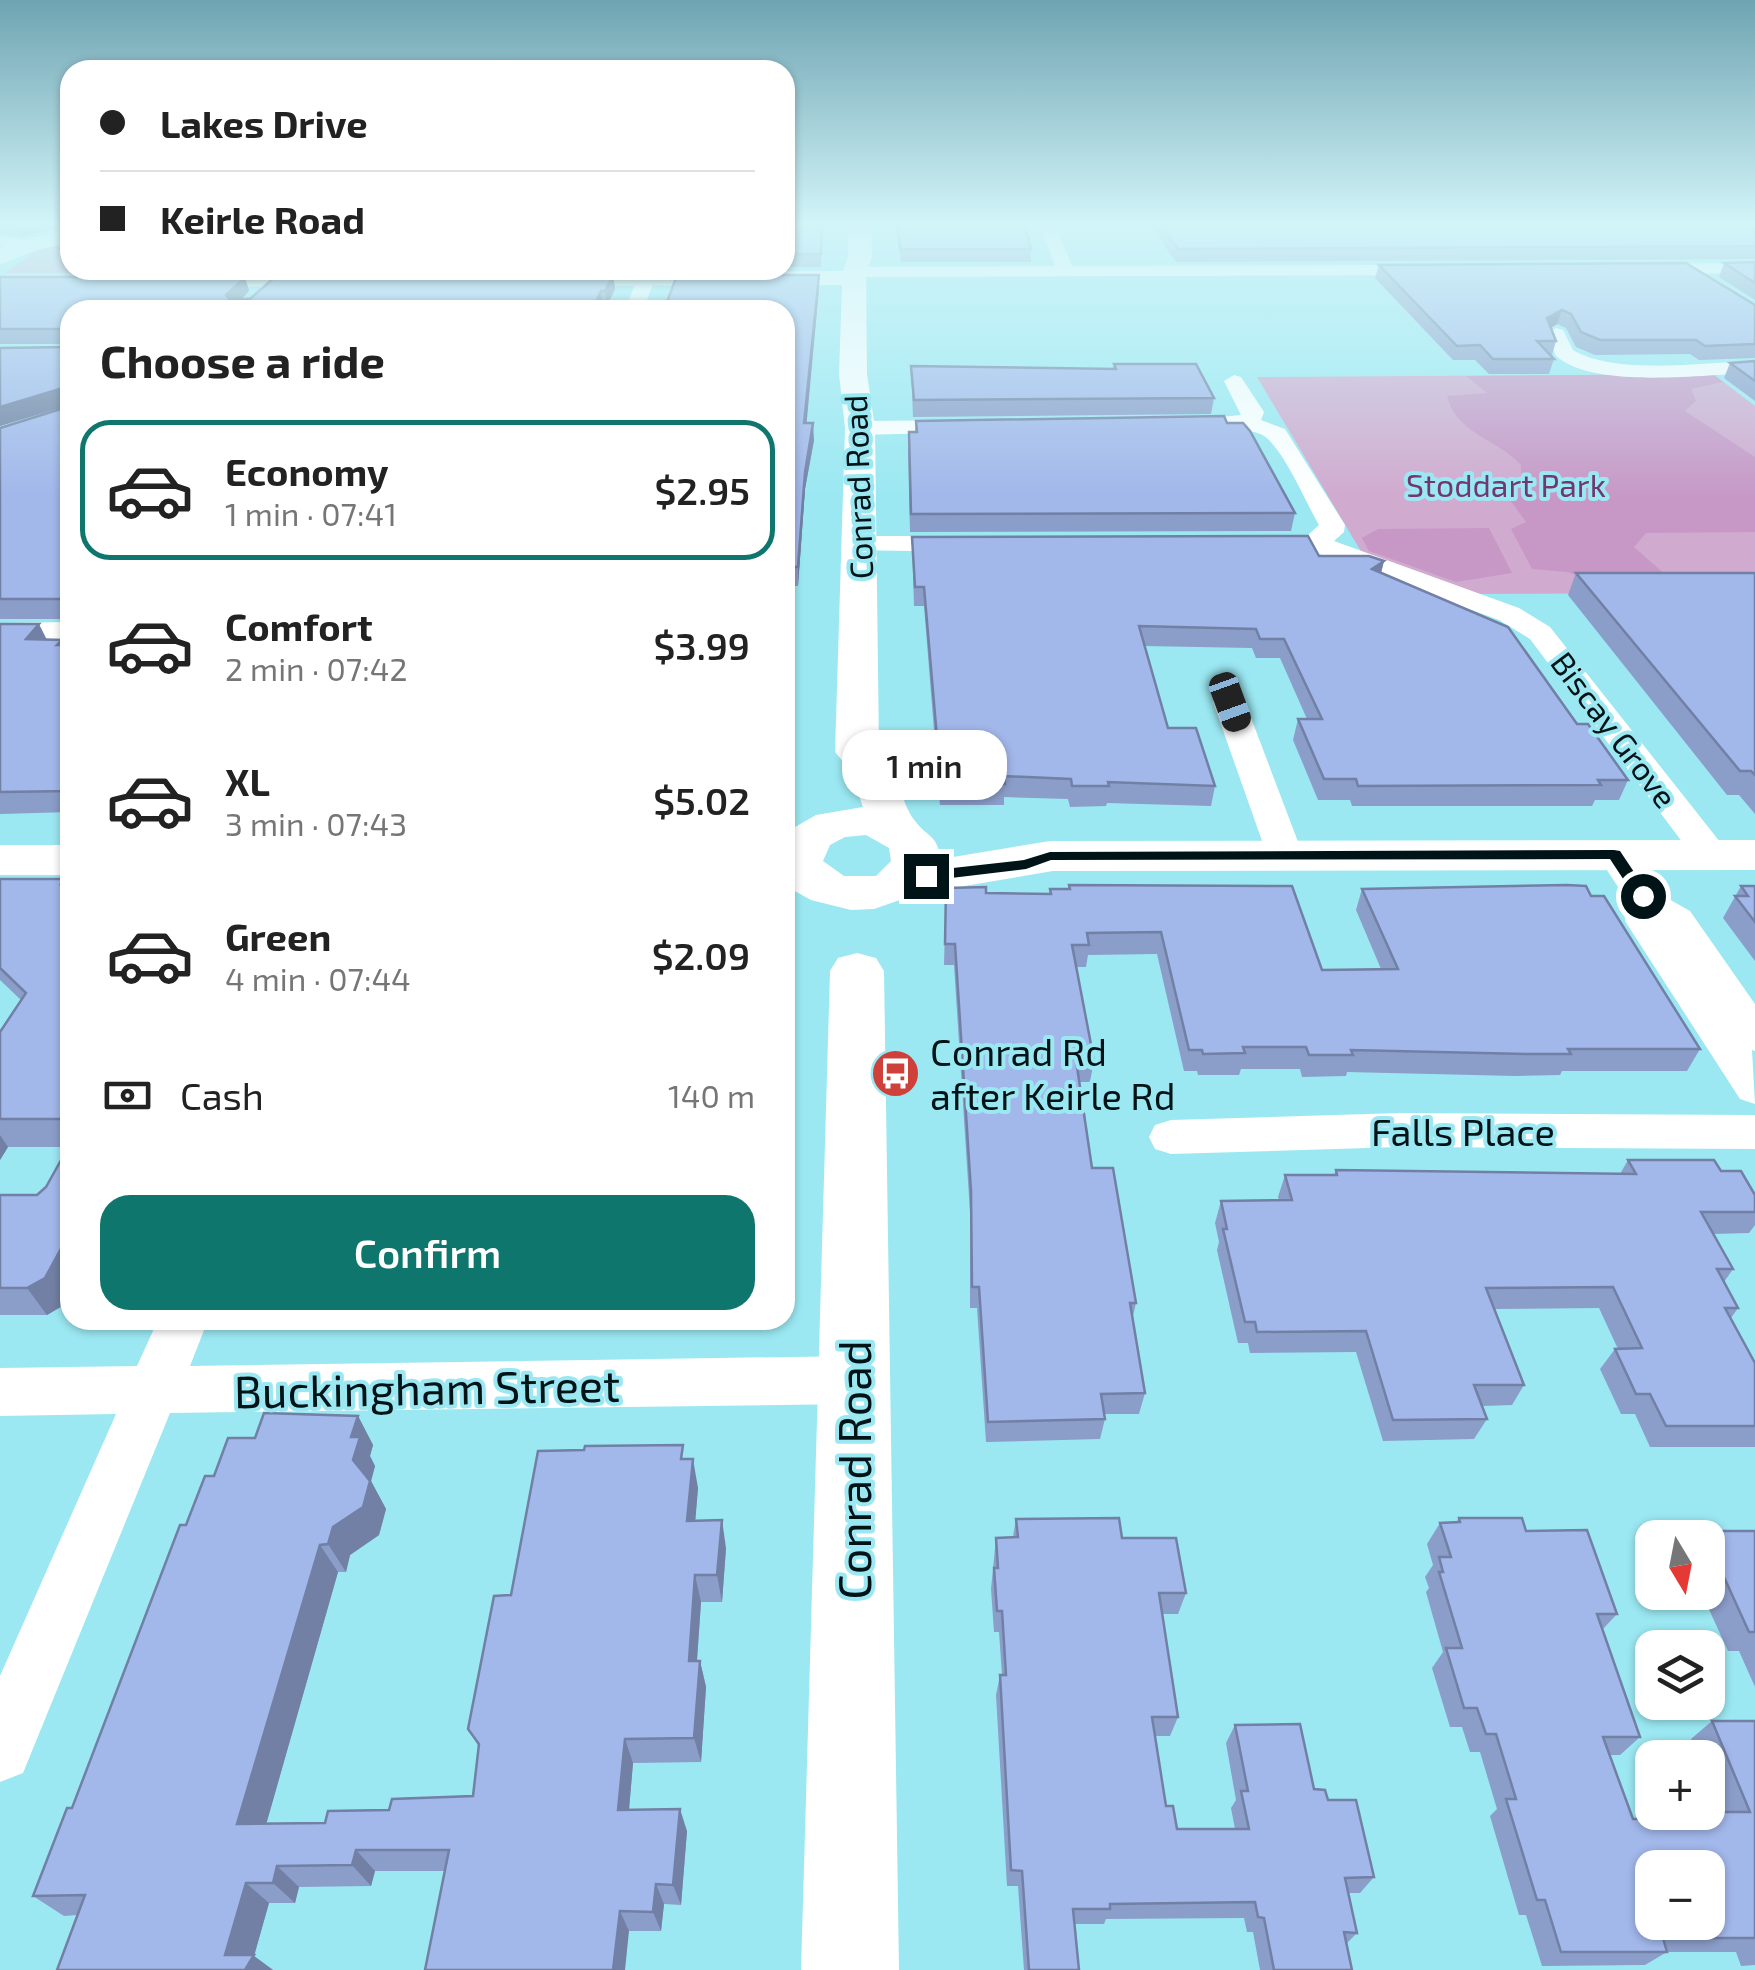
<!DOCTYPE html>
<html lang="en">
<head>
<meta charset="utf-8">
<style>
	:root { --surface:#fff; --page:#f2f2f2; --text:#222; --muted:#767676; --line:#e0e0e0; --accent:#0f766e }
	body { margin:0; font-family:"Exo 2",sans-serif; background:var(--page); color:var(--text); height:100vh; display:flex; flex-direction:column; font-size:38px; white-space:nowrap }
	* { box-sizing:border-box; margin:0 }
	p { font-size:32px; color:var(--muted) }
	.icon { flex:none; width:55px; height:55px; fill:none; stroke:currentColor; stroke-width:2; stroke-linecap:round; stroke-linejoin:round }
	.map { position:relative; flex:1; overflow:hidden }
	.details { position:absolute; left:60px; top:300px; width:735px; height:1030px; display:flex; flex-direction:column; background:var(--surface); border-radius:30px; box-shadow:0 2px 8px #0004 }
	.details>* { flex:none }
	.guide { position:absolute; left:60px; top:60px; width:735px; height:220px; border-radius:30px; box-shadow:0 2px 8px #0004; display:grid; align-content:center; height:220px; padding:0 40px; background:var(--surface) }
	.needle { width:65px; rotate:170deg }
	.controls { position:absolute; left:1635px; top:1520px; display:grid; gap:20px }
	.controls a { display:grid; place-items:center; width:90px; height:90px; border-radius:20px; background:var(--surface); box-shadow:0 2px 8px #0004; font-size:50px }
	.end { position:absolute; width:45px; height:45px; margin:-22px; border:12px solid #001417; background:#fff; box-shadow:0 0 0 5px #fff }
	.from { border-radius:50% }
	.bubble { position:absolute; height:70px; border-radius:30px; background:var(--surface); box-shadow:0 2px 8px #0004; font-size:32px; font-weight:600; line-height:70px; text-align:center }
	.car { position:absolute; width:30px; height:60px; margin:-30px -15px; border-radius:12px; box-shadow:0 0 8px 2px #0007; background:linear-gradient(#222 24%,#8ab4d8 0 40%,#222 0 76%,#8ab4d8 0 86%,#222 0) }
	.guide b { display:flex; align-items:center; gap:35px; height:95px; font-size:38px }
	.guide b+b { border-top:2px solid var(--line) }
	.guide i { width:25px; height:25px; background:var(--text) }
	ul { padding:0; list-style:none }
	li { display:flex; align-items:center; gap:30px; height:140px; margin:0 20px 15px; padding:0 20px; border:5px solid transparent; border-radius:30px }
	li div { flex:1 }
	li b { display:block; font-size:38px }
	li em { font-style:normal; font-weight:600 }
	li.active { border-color:var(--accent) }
	li>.icon { width:90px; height:90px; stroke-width:1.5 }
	h2 { padding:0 40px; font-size:45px; line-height:120px }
	.pay { display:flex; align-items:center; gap:25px; height:110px; padding:0 40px; font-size:38px }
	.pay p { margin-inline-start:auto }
	.cta { display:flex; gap:20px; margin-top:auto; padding:20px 40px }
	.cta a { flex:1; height:115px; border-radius:30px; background:var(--accent); color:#fff; font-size:40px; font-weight:600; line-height:115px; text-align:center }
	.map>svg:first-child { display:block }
	.green { fill:#d0aacf }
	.forest { fill:#c798c6 }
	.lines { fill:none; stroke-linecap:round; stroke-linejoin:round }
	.street { fill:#fff; fill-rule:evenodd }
	.secondary { fill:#fff; fill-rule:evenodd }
	.wall { fill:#8b9dc9 }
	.shaded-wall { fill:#7180a4 }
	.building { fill:#a2b7ea; stroke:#7180a4; stroke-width:2.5; fill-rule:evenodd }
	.route { fill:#001417 }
	.labels { text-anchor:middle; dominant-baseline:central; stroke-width:8; stroke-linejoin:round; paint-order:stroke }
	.far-park-label { font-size:32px; fill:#703771; stroke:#9be8f2 }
	.far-street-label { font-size:32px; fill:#001417; stroke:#9be8f2 }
	.poi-label { font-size:38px; fill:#001417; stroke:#9be8f2; text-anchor:start }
	.street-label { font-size:38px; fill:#001417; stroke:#9be8f2 }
	.near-street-label { font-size:45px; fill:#001417; stroke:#9be8f2 }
</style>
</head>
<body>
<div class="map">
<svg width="1755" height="1970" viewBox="0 0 1755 1970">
	<rect width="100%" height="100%" fill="#9be8f2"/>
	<!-- green -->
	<g class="green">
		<path d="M70 241V270H275L272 273H5L37 250Z"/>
		<path d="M1713 374 1755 406V593L1474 594 1362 553 1257 377Z"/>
	</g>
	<!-- forest -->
	<g class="forest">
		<path d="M1713 374 1723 382 1691 389 1696 401 1685 411 1755 457V532L1646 533 1634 547 1686 593H1630L1567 572 1532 569 1511 529 1526 522 1502 489 1521 477V465C1498 439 1456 434 1447 396L1487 393 1466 376Z"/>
		<path d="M1489 528 1512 573 1456 582 1369 551 1362 538 1378 529Z"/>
	</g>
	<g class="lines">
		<!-- street -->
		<g class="street">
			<path d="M1039 223H1055L1072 266 1431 265 1440 270 1431 275 854 277 845 272 854 267 1055 266Z"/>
			<path d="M0 237 29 240 37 245 29 250 0 247Z"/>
			<path d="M1755 263V273L1639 274 1630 269 1639 264Z"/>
			<path d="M646 274 655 279 643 310H625L637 279Z"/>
			<path d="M1556 328 1563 330 1573 350C1617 376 1705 362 1755 361V373C1704 374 1596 390 1556 356L1546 334Z"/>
			<path d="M1234 375 1241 377 1264 412 1261 420 1285 429 1345 525 1344 532 1334 541 1519 608 1550 627 1724 847 1729 855 1724 863 1711 866 1698 863 1530 639 1499 620 1311 551 1251 549 1247 543 1251 537 1308 535 1319 525C1304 499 1290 463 1270 441 1246 415 1202 449 1179 427L1190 420 1241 415 1224 381Z"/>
			<path d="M967 420 978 427 975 432 860 435 849 428 860 421Z"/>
			<path d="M861 536H967L980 544 967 552 852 550 848 544Z"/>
			<path d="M70 622V640L0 641V623Z"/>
			<path d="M1229 693 1240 695 1245 702 1303 855 1298 863 1285 866 1272 863 1267 855 1213 702 1218 695Z"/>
			<path d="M1615 844 1628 847 1660 894 1690 911 1755 1004V1051L1752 1050 1755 1104 1740 1099 1625 921 1624 896 1597 855 1602 847Z"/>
			<path d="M1400 1113 1755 1115V1149L1400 1147 1171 1154 1155 1149 1149 1137 1155 1125 1171 1120Z"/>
			<path d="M158 1320H208L190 1366 854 1356 873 1363 880 1380 873 1397 854 1404 170 1413 23 1773 0 1782V1676L116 1414 0 1416V1368L137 1366Z"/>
		</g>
		<!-- secondary -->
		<g class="secondary">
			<path d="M849 223H871L872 257 866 272 867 374 875 428 879 749C900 769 898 799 915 821 929 839 936 833 941 859L1050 841 1755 840V870L1053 871 917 894 874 909 851 910 811 900 793 890 785 879 788 831 816 815 863 807 850 770 835 752 845 428 839 374 842 285 537 286 525 279 537 272 843 271 848 257ZM866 835 889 848 891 861 876 876H844L823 861 830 845 845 837Z"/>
			<path d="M70 229V243L36 250 0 265V249L21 240Z"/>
			<path d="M346 273 355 275 358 280 355 285 172 288 160 281 172 274Z"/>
			<rect x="0" y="845" width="70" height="30"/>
			<path d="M857 953 876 958 884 971 899 1970H801L830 971 838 958Z"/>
		</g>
	</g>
	<!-- wall -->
	<g class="wall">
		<path d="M0 223H70V226L23 236 0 234Z"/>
		<path d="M785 223H823L821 267H785Z"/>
		<path d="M894 223H1024L1031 249V262H901Z"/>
		<path d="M1149 223H1755V259L1176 262Z"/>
		<path d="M1755 262V300L1719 277 1724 263Z"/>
		<path d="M1379 265 1755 305V358L1699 360 1690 354 1595 355 1576 347 1566 328 1557 324 1551 328 1556 341 1552 355 1554 359 1549 374H1489L1475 360H1453L1375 278Z"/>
		<path d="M613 275 615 289 607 306 70 310V619H0V428L64 406 0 426V348L66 347 67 344H0V277H245L249 291 242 299Z"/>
		<path d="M819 275V289L806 423 814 440 805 489 798 586H794L792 626H788L785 681V310Z"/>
		<path d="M1755 361V401L1724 378 1730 363Z"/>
		<path d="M1114 364 1214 398 1211 414 913 417 911 366 1113 369Z"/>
		<path d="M916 421 1227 423 1295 513 1291 531 910 532 908 449 915 432Z"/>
		<path d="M912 537 1319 556 1384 561 1381 573 1577 724 1628 780 1619 800H1595L1592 806H1352L1350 800H1318L1293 740 1298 719H1307L1280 658H1256L1252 648 1144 646 1168 728 1215 786 1211 806 1107 803 1106 806 1070 807 1068 799 1004 797V805H940L924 606H914Z"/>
		<path d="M1576 573H1755V814L1739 795H1727L1568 595Z"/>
		<path d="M0 624 46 639 62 640 64 645H70V812L0 814Z"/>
		<path d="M0 879 70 884V1294L64 1305 47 1315H0V1195H37L46 1187 68 1147H8L0 1160V1032L21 1000 0 980Z"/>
		<path d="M1069 885 1322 970 1381 969 1356 910 1362 889 1591 896 1700 1049 1687 1071H1562L1560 1075 1516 1076 1347 1072 1346 1076 1302 1077 1300 1069H1241L1239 1075H1198L1197 1071H1184L1157 954 1088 955 1086 967H1076L1094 1060 1090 1082H1080L1092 1168 1136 1303 1132 1320 1145 1393 1139 1414H1104L1105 1419 1100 1439 986 1442 977 1308H970V1212L954 965H944L946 888 986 893 1050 894V889H1068Z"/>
		<path d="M1741 886H1755V961L1723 918Z"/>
		<path d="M1628 1160 1721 1171 1755 1195V1225L1749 1233 1713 1234 1733 1269 1724 1282 1738 1308 1731 1318 1755 1363V1447H1650L1635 1414H1621L1600 1369 1615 1349H1618L1599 1308 1494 1309 1524 1385 1512 1405 1482 1406 1487 1419 1474 1439 1383 1441 1356 1352 1250 1353 1248 1343H1238L1217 1250 1219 1242 1215 1223 1221 1201 1279 1200 1278 1197 1285 1175H1334L1336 1170 1620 1174Z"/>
		<path d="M358 1416 373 1445 370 1456 375 1466 371 1481 386 1509 379 1535 350 1555 346 1572H338L266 1824 325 1823 389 1810 473 1796 479 1747 468 1729 511 1595 685 1459 698 1488 695 1520 726 1548 722 1602H701L697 1661H700L706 1687 701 1762 633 1763 629 1810 687 1831 681 1905 664 1904 661 1931H629L445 1871H375L371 1886 299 1887 295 1903H269L254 1956 273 1970H57L77 1915 64 1916 33 1896 72 1808 186 1525 214 1476 255 1438Z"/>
		<path d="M1459 1518 1526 1531 1617 1614 1602 1630 1640 1737 1620 1755H1610L1633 1819 1702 1818 1710 1812H1720L1708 1781V1758H1698L1691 1739 1712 1721H1755V1965L1741 1966 1736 1952H1667L1645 1965 1542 1966 1526 1915H1519L1490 1816 1497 1809 1480 1752H1470L1462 1727H1450L1432 1668 1443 1652 1426 1592 1429 1588 1425 1577 1433 1565 1427 1544 1440 1523 1456 1522Z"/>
		<path d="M1016 1519 1122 1538 1186 1593 1178 1614H1162L1178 1717 1170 1736H1155L1166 1806 1177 1829H1235L1231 1808 1236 1800 1226 1743 1235 1725 1328 1800 1374 1877 1360 1893H1348L1357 1933 1347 1943 1352 1970H1260L1253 1932H1247L1244 1918 1106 1919 1104 1924H1074L1079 1970H1024L1018 1886H1007L996 1695 1000 1675H1002L999 1632H994L991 1589 996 1538 1013 1537Z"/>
		<path d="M1702 1531H1755V1687L1739 1651H1728L1701 1592H1708V1538H1697Z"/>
	</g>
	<!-- shaded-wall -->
	<g class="shaded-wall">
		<path d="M18 223H68L69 225 23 236Z"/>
		<path d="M613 275 615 289 607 306 605 291Z"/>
		<path d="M819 275V289L805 440 804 423Z"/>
		<path d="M245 277 249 291 230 310 226 295Z"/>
		<path d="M601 291 603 306 601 310H592Z"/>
		<path d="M1562 310 1557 324 1542 333 1547 318Z"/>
		<path d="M66 387 70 405 0 426V407Z"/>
		<path d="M813 423 814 440 805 489 798 586V567L805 472Z"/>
		<path d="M1384 561 1379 580 1372 569Z"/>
		<path d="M793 567 794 586 792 626 791 607Z"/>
		<path d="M70 590V617L62 599Z"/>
		<path d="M787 607 788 626 785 681V643Z"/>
		<path d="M39 624 49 644 26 639Z"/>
		<path d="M0 1135 8 1147 0 1160Z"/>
		<path d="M70 1232V1294L64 1305 47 1315 27 1288Z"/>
		<path d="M358 1416 373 1445 370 1456 375 1466 371 1481 386 1509 379 1535 350 1555 346 1572 328 1544 353 1460 351 1437Z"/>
		<path d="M693 1459 698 1488 693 1549 687 1521Z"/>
		<path d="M722 1520 726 1548 722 1602 717 1575Z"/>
		<path d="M320 1545 338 1572 260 1846 237 1824Z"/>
		<path d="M695 1575 701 1602 695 1687 689 1661Z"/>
		<path d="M700 1661 706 1687 701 1762 694 1738Z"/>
		<path d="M625 1739 633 1763 627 1832 618 1810Z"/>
		<path d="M680 1809 687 1831 681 1905 673 1885Z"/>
		<path d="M356 1850 375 1871 371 1886 352 1865Z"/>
		<path d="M277 1866 299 1887 295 1903 273 1883Z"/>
		<path d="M246 1883 269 1903 254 1956 273 1970H244L225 1955Z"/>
		<path d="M656 1884 664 1904 661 1931 653 1912Z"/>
		<path d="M620 1911 629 1931 625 1970H613Z"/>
	</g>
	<!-- building -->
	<g class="building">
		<path d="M785 223H822L821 254H785Z"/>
		<path d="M896 223H1024L1031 249H901Z"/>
		<path d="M1160 223H1755V246L1178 249Z"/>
		<path d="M1755 262V283L1724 263Z"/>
		<path d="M1686 263 1755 305V344L1705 346 1696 340H1600L1581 332 1571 314 1562 310 1547 318 1556 341H1537L1554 359H1493L1480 345 1457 346 1379 265Z"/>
		<path d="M289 275H613L605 291H601L592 310H70V590L62 599H0V428L64 408 66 387 0 407V348L66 347 68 332 64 329H0V277H245L226 295 229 299H250L276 276Z"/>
		<path d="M677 275H819L804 423H813L805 472 798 567H793L791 607H787L785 643V310H664Z"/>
		<path d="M1755 361V381L1730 363Z"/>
		<path d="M1114 364H1196L1214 398 914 400 911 366 1116 369Z"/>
		<path d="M1224 416 1227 423H1243L1250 431 1295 513 911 514 909 432H917L916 421Z"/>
		<path d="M1308 536 1319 556H1369L1384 561 1372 569 1508 627 1577 724H1588L1628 780H1598L1601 785 1358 786 1356 779H1324L1298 719H1322L1284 639H1260L1256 629 1139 626 1168 728H1196L1215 786 1108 782 1109 786H1072L1071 779 1004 776 1005 784H941L924 587H915L912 537Z"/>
		<path d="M1576 573H1755V775L1751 771H1740Z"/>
		<path d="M0 624H39L26 639 62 640 57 645H70V791L0 792Z"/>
		<path d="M0 879H64L61 884H70V1119H0V1032L26 993 0 968Z"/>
		<path d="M1069 885 1292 886 1322 970 1398 969 1362 889 1567 885 1586 886 1591 896H1604L1700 1049H1568L1571 1054H1526L1351 1050 1353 1055H1309L1306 1047H1243L1245 1053 1203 1054 1202 1050H1189L1161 932 1087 933 1089 945H1072L1094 1060H1076L1092 1168H1113L1136 1303H1130L1145 1393 1101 1394 1105 1419 988 1422 979 1287H972L971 1191 955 944H945L946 888 986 887V893L1051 894 1050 889H1070Z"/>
		<path d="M1741 886H1755V922L1735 896H1748Z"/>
		<path d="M70 1144V1232L45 1278 27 1288H0V1195H37L46 1187Z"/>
		<path d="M1628 1160H1714L1721 1171H1741L1755 1195V1212H1701L1733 1269H1717L1738 1308H1725L1755 1363V1426H1666L1650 1394H1636L1615 1349 1642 1348 1613 1287 1486 1288 1524 1385H1474L1487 1419 1393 1420 1366 1331 1257 1332 1255 1322H1245L1223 1229H1227L1221 1201 1292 1200 1285 1175H1337L1336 1170 1636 1174Z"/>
		<path d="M264 1413 358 1416 351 1437H360L353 1460 370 1481 363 1507 333 1527 328 1544 320 1545 237 1824 325 1823 328 1811 389 1810 392 1799 473 1796 479 1744 468 1729 494 1596 511 1595 538 1451 584 1450 585 1446 683 1445 681 1459H693L687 1521 722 1520 717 1575H695L689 1661H700L694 1738 625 1739 618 1810 680 1809 673 1885 656 1884 653 1912 620 1911 613 1970H425L449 1850H356L352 1865 277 1866 273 1883H246L225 1955H254L245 1970H57L85 1895 33 1896 67 1808H72L180 1525H186L205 1476H214L228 1438H255Z"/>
		<path d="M1119 1518 1122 1538H1176L1186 1593H1159L1178 1717H1152L1166 1806H1173L1177 1829H1249L1241 1791H1248L1235 1725 1300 1724 1314 1789 1325 1790 1328 1800H1356L1374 1877 1345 1878 1357 1933 1344 1932 1352 1970H1274L1264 1918 1258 1917 1255 1902 1110 1904V1909H1073L1079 1970H1029L1022 1871 1011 1870 1000 1675H1006L1002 1611H997L994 1568H998L996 1538 1018 1537 1016 1519Z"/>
		<path d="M1459 1518H1522L1526 1531 1587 1530 1617 1614H1597L1640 1737H1603L1633 1819 1712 1818 1710 1812H1750L1712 1721H1755V1938H1663L1667 1952H1561L1545 1900H1537L1506 1799H1516L1496 1734H1486L1477 1708H1464L1446 1648H1462L1439 1572H1443L1439 1557H1451L1440 1523 1460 1522ZM1652 1868H1708V1922H1652Z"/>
		<path d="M1702 1531H1755V1632H1749L1708 1542V1538H1705Z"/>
	</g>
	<!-- sky -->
	<linearGradient id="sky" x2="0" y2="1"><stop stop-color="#6fa4b2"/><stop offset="0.45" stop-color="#d2f5f9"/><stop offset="1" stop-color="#d2f5f9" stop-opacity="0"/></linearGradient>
	<rect width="1755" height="498" fill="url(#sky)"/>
	<!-- route -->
	<path class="route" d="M1614 850 1620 851 1648 893V900H1637L1610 859 1051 860 1026 869 926 881 919 876 926 871 1024 860 1050 852Z"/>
	<!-- icons -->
	<defs>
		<symbol id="bus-disc" viewBox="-11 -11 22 22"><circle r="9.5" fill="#cf403a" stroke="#9be8f2"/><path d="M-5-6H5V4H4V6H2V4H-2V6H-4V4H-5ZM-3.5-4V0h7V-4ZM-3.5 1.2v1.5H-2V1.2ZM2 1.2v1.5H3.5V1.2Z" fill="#fff"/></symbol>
	</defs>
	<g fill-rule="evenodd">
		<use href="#bus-disc" x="868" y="1046" width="55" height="55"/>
	</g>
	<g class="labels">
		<!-- far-park labels -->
		<g class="far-park-label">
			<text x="1506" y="484">Stoddart Park</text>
		</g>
		<!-- far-street labels -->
		<g class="far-street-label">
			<text transform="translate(857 487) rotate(-92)">Conrad Road</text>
			<text transform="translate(1615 729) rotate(53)">Biscay Grove</text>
		</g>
		<!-- poi labels -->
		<g class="poi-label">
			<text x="930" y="1051">Conrad Rd<tspan x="930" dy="44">after Keirle Rd</tspan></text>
		</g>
		<!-- street labels -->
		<g class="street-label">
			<text x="1463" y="1131">Falls Place</text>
		</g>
		<!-- near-street labels -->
		<g class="near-street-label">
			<text transform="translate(427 1387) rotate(-1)">Buckingham Street</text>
			<text transform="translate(853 1470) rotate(-90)">Conrad Road</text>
		</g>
	</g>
</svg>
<div class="controls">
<a><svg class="needle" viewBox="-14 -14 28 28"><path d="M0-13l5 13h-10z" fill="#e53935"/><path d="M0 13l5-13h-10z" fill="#767676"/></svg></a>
<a><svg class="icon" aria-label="layers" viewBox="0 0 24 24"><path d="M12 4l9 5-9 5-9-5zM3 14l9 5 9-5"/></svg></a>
<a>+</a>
<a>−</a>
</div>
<i class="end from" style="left:1643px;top:896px"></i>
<i class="end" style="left:926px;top:876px"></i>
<div class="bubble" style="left:842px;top:730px;width:165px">1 min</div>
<i class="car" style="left:1230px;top:702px;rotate:160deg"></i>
<div class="guide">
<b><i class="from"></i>Lakes Drive</b>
<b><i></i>Keirle Road</b>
</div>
<section class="details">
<h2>Choose a ride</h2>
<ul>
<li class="active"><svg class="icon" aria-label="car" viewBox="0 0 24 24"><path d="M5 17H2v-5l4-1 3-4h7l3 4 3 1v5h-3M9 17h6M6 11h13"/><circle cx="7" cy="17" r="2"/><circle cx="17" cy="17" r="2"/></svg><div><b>Economy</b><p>1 min · 07:41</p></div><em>$2.95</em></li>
<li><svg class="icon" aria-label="car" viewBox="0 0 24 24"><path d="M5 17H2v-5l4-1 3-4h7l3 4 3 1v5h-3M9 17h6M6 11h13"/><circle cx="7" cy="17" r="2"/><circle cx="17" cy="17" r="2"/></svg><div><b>Comfort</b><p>2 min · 07:42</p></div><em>$3.99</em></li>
<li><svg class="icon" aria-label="car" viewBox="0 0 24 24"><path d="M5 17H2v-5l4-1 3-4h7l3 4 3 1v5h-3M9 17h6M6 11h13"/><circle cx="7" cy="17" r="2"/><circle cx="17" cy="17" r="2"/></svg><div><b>XL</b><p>3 min · 07:43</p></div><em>$5.02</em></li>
<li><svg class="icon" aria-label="car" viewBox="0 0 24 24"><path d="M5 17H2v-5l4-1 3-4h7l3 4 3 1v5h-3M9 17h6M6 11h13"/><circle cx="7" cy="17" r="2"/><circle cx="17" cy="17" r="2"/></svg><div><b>Green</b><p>4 min · 07:44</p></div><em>$2.09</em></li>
</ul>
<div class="pay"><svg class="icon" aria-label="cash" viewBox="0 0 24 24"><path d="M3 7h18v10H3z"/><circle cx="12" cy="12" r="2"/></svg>Cash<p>140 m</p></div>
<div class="cta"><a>Confirm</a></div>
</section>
</div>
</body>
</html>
